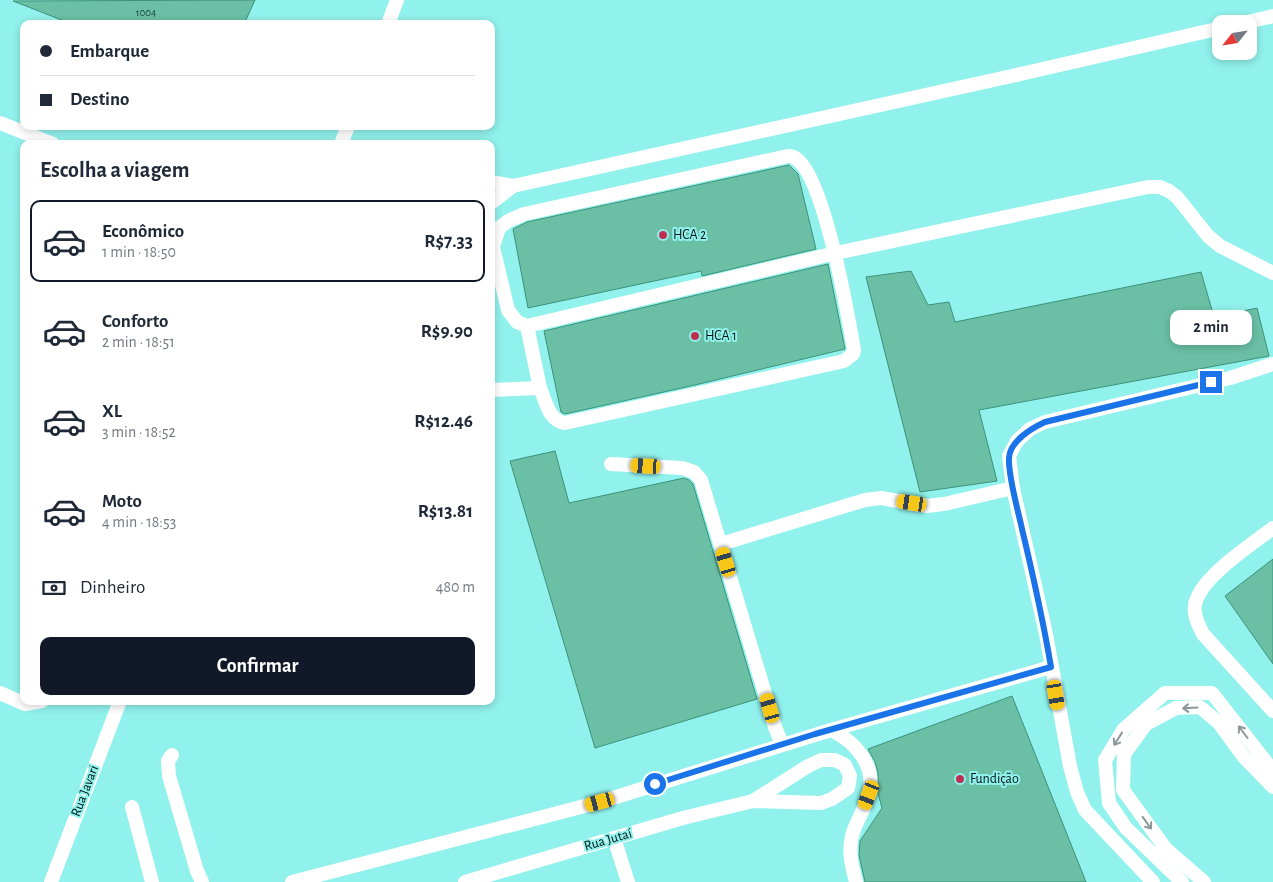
<!DOCTYPE html>
<html lang="pt">
<head>
<meta charset="utf-8">
<style>
	:root { --surface:#fff; --page:#f6f6f7; --text:#1f2937; --muted:#747a83; --line:#e0e1e3; --accent:#111827 }
	body { margin:0; font-family:"Alegreya Sans",sans-serif; background:var(--page); color:var(--text); height:100vh; display:flex; flex-direction:column; font-size:19px; white-space:nowrap }
	* { box-sizing:border-box; margin:0 }
	p { font-size:16px; color:var(--muted) }
	.icon { flex:none; width:28px; height:28px; fill:none; stroke:currentColor; stroke-width:2; stroke-linecap:round; stroke-linejoin:round }
	.map { position:relative; flex:1; overflow:hidden }
	.sheet { position:absolute; left:20px; top:140px; width:475px; height:565px; display:flex; flex-direction:column; background:var(--surface); border-radius:10px; box-shadow:0 2px 8px #0003 }
	.sheet>* { flex:none }
	.guide { position:absolute; left:20px; top:20px; width:475px; height:110px; border-radius:10px; box-shadow:0 2px 8px #0003; display:grid; align-content:center; height:110px; padding:0 20px; background:var(--surface) }
	.needle { width:32px; rotate:240deg }
	.tools { position:absolute; left:1212px; top:15px; display:grid; gap:10px }
	.tools a { display:grid; place-items:center; width:45px; height:45px; border-radius:10px; background:var(--surface); box-shadow:0 2px 8px #0003; font-size:25px }
	.end { position:absolute; width:22px; height:22px; margin:-11px; border:6px solid #1a73e8; background:#fff; box-shadow:0 0 0 2px #fff }
	.from { border-radius:50% }
	.bubble { position:absolute; height:35px; border-radius:10px; background:var(--surface); box-shadow:0 2px 8px #0003; font-size:16px; font-weight:700; line-height:35px; text-align:center }
	.car { position:absolute; width:15px; height:30px; margin:-15px -8px; border-radius:6px; box-shadow:0 0 4px 1px #0007; background:linear-gradient(#f5c518 24%,#345 0 40%,#f5c518 0 76%,#345 0 86%,#f5c518 0) }
	.guide b { display:flex; align-items:center; gap:18px; height:48px; font-size:19px }
	.guide b+b { border-top:1px solid var(--line) }
	.guide i { width:12px; height:12px; background:var(--text) }
	ul { padding:0; list-style:none }
	li { display:flex; align-items:center; gap:15px; height:82px; margin:0 10px 8px; padding:0 10px; border:2px solid transparent; border-radius:10px }
	li div { flex:1 }
	li b { display:block; font-size:19px }
	li em { font-style:normal; font-weight:700 }
	li.on { border-color:var(--accent) }
	li>.icon { width:45px; height:45px; stroke-width:1.5 }
	h2 { padding:0 20px; font-size:22px; line-height:60px }
	.pay { display:flex; align-items:center; gap:12px; height:55px; padding:0 20px; font-size:19px }
	.pay p { margin-inline-start:auto }
	.action { display:flex; gap:10px; margin-top:auto; padding:10px 20px }
	.action a { flex:1; height:58px; border-radius:10px; background:var(--accent); color:#fff; font-size:20px; font-weight:700; line-height:58px; text-align:center }
	.map>svg:first-child { display:block }
	.building { fill:#6abfa5; stroke:#3c927a }
	.lines { fill:none; stroke-linecap:round; stroke-linejoin:round }
	.minor { stroke:#fff; stroke-width:14 }
	.oneway { stroke:#8c9897 }
	.route { stroke:#1a73e8; stroke-width:6 }
	.poi-dot { fill:#be2e52; stroke:#91f1ec; stroke-width:2 }
	.labels { text-anchor:middle; dominant-baseline:central; stroke-width:4; stroke-linejoin:round; paint-order:stroke }
	.number-label { font-size:11px; fill:#1a423b }
	.poi-label { font-size:14px; fill:#001918; stroke:#91f1ec; text-anchor:start }
	.street-label { font-size:14px; fill:#001918; stroke:#91f1ec }
</style>
</head>
<body>
<div class="map">
<svg width="1273" height="882" viewBox="0 0 1273 882">
	<rect width="100%" height="100%" fill="#91f1ec"/>
	<!-- building -->
	<g class="building">
		<path d="M255 0 244 24H72L13 1Z"/>
		<path d="M789 165 798 174 816 249 702 276 701 271 528 308 513 229 527 222Z"/>
		<path d="M828 264 845 349 695 385 565 414 561 412 544 331Z"/>
		<path d="M911 271 928 305 949 302 955 322 1201 272 1214 317 1257 308 1269 356 979 410 997 481 920 492 866 277Z"/>
		<path d="M555 451 569 503 684 478 689 480 693 484 757 699 595 748 510 461Z"/>
		<path d="M1273 559V664L1225 596Z"/>
		<path d="M1012 696 1086 882H865L859 855 860 841 882 808 878 793V773L875 762 868 749Z"/>
	</g>
	<g class="lines">
		<!-- minor -->
		<g class="minor">
			<path d="M388 24 397 0"/>
			<path d="M1239 24 1273 16"/>
			<path d="M0 123 53 144"/>
			<path d="M341 144 348 126"/>
			<path d="M491 182 513 186 1025 73 1221 28"/>
			<path d="M491 203 513 186"/>
			<path d="M540 388 527 326 836 253 1148 187H1160L1169 191 1177 197 1208 236 1220 246 1273 273"/>
			<path d="M491 390 540 388C546 402 549 421 565 423L844 361 853 354 854 350C848 315 824 174 795 158 793 156 790 156 788 156L524 214 508 221 499 228 493 247 508 310 517 322 527 326"/>
			<path d="M611 464 682 468 694 472 701 480 775 727 782 744"/>
			<path d="M1273 528C1251 545 1199 578 1195 605 1193 615 1199 626 1203 634L1273 711"/>
			<path d="M721 544 865 500 881 498 927 506 944 504 1013 488"/>
			<path d="M0 693 25 704 42 701"/>
			<path d="M831 730C856 742 878 767 868 797 864 811 855 823 852 836 848 852 852 867 856 882"/>
			<path d="M172 755 168 761 169 776 197 871 202 882"/>
			<path d="M132 807 152 882"/>
			<path d="M614 838 628 882"/>
			<path d="M51 882 120 701"/>
			<path d="M292 882 600 802 831 730 1051 667"/>
			<path d="M465 882 683 818 753 801 808 766 821 760H835L845 765 850 776 848 788 832 799 821 803 753 801"/>
			<path d="M1153 882 1085 810 1077 792 1070 766 1046 634 1013 488 1009 456 1017 441 1030 429 1045 422 1230 378 1273 364"/>
			<path d="M1182 882 1126 828 1109 803 1105 760 1124 729 1165 693H1212L1273 771"/>
			<path d="M1204 882 1166 849 1123 790 1124 754 1146 724 1176 708 1200 707 1219 723 1243 756 1273 787"/>
		</g>
	</g>
	<!-- one-way arrows -->
	<defs><path id="oneway-shaft" d="M-6 0H5M1.5-3L5.5 0L1.5 3" fill="none" stroke-width="1.6" stroke-linecap="round" stroke-linejoin="round" transform="scale(1.25)"/></defs>
	<g class="oneway">
		<use href="#oneway-shaft" transform="translate(1190 708) rotate(177)"/>
		<use href="#oneway-shaft" transform="translate(1243 732) rotate(-127)"/>
		<use href="#oneway-shaft" transform="translate(1118 739) rotate(122)"/>
		<use href="#oneway-shaft" transform="translate(1147 823) rotate(54)"/>
	</g>
	<g class="lines">
		<!-- route -->
		<path class="route" d="M655 784 815 734 1051 667C1043 620 1033 575 1022 529 1018 510 1008 476 1009 458 1010 441 1032 428 1045 422L1211 382"/>
	</g>
	<!-- markers -->
	<g class="poi-dot">
		<circle cx="663" cy="235" r="5"/>
		<circle cx="695" cy="336" r="5"/>
		<circle cx="960" cy="779" r="5"/>
	</g>
	<g class="labels">
		<!-- number labels -->
		<g class="number-label">
			<text x="146" y="12">1004</text>
		</g>
		<!-- poi labels -->
		<g class="poi-label">
			<text x="673" y="235">HCA 2</text>
			<text x="705" y="336">HCA 1</text>
			<text x="970" y="779">Fundição</text>
		</g>
		<!-- street labels -->
		<g class="street-label">
			<text transform="translate(85 791) rotate(-69)">Rua Javari</text>
			<text transform="translate(608 840) rotate(-16)">Rua Jutaí</text>
		</g>
	</g>
</svg>
<div class="tools">
<a><svg class="needle" viewBox="-14 -14 28 28"><path d="M0-13l5 13h-10z" fill="#e53935"/><path d="M0 13l5-13h-10z" fill="#747a83"/></svg></a>
</div>
<i class="end from" style="left:655px;top:784px"></i>
<i class="end" style="left:1211px;top:382px"></i>
<div class="bubble" style="left:1170px;top:310px;width:82px">2 min</div>
<i class="car" style="left:646px;top:466px;rotate:273deg"></i>
<i class="car" style="left:912px;top:503px;rotate:279deg"></i>
<i class="car" style="left:726px;top:562px;rotate:343deg"></i>
<i class="car" style="left:1056px;top:695px;rotate:170deg"></i>
<i class="car" style="left:770px;top:708px;rotate:344deg"></i>
<i class="car" style="left:869px;top:795px;rotate:201deg"></i>
<i class="car" style="left:600px;top:802px;rotate:255deg"></i>
<div class="guide">
<b><i class="from"></i>Embarque</b>
<b><i></i>Destino</b>
</div>
<section class="sheet">
<h2>Escolha a viagem</h2>
<ul>
<li class="on"><svg class="icon" aria-label="car" viewBox="0 0 24 24"><path d="M5 17H2v-5l4-1 3-4h7l3 4 3 1v5h-3M9 17h6M6 11h13"/><circle cx="7" cy="17" r="2"/><circle cx="17" cy="17" r="2"/></svg><div><b>Econômico</b><p>1 min · 18:50</p></div><em>R$7.33</em></li>
<li><svg class="icon" aria-label="car" viewBox="0 0 24 24"><path d="M5 17H2v-5l4-1 3-4h7l3 4 3 1v5h-3M9 17h6M6 11h13"/><circle cx="7" cy="17" r="2"/><circle cx="17" cy="17" r="2"/></svg><div><b>Conforto</b><p>2 min · 18:51</p></div><em>R$9.90</em></li>
<li><svg class="icon" aria-label="car" viewBox="0 0 24 24"><path d="M5 17H2v-5l4-1 3-4h7l3 4 3 1v5h-3M9 17h6M6 11h13"/><circle cx="7" cy="17" r="2"/><circle cx="17" cy="17" r="2"/></svg><div><b>XL</b><p>3 min · 18:52</p></div><em>R$12.46</em></li>
<li><svg class="icon" aria-label="car" viewBox="0 0 24 24"><path d="M5 17H2v-5l4-1 3-4h7l3 4 3 1v5h-3M9 17h6M6 11h13"/><circle cx="7" cy="17" r="2"/><circle cx="17" cy="17" r="2"/></svg><div><b>Moto</b><p>4 min · 18:53</p></div><em>R$13.81</em></li>
</ul>
<div class="pay"><svg class="icon" aria-label="cash" viewBox="0 0 24 24"><path d="M3 7h18v10H3z"/><circle cx="12" cy="12" r="2"/></svg>Dinheiro<p>480 m</p></div>
<div class="action"><a>Confirmar</a></div>
</section>
</div>
</body>
</html>
